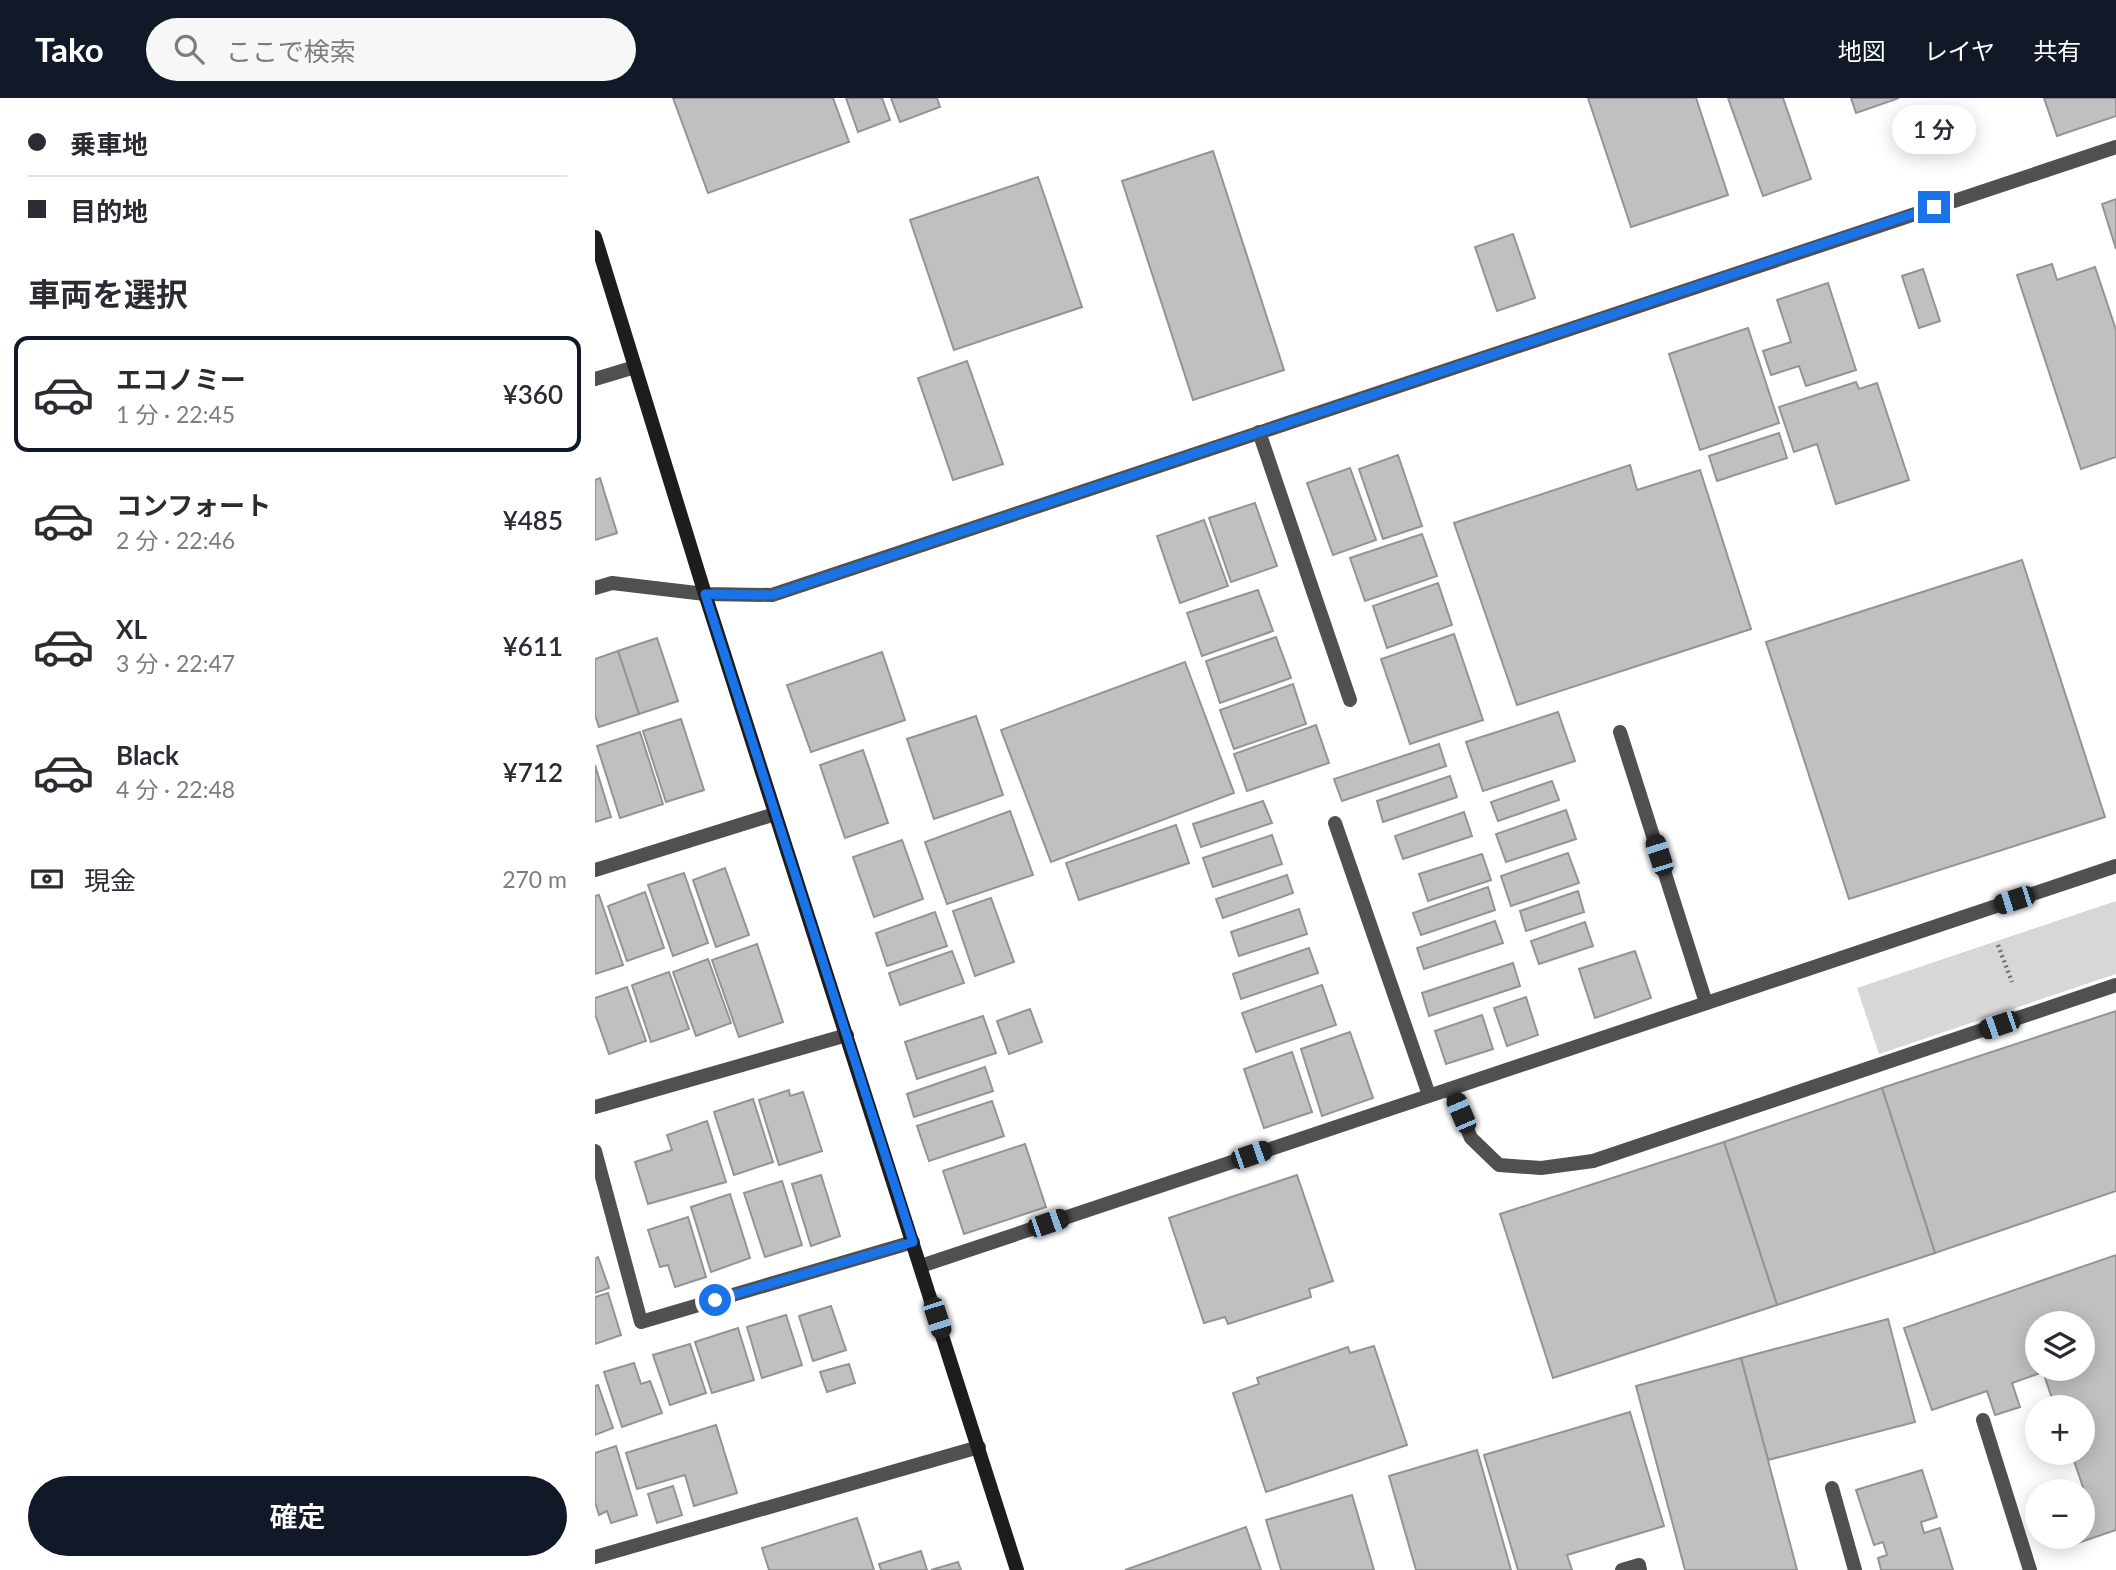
<!DOCTYPE html>
<html lang="ja">
<head>
<meta charset="utf-8">
<style>
	:root { --surface:#fff; --page:#f7f7f7; --text:#2b2b33; --muted:#7c7c81; --line:#e1e1e2; --accent:#111827 }
	body { margin:0; font-family:Lato,"Noto Sans JP",sans-serif; background:var(--page); color:var(--text); height:100vh; display:flex; flex-direction:column; font-size:26px; white-space:nowrap }
	* { box-sizing:border-box; margin:0 }
	p { font-size:23px; color:var(--muted) }
	.icon { flex:none; width:38px; height:38px; fill:none; stroke:currentColor; stroke-width:2; stroke-linecap:round; stroke-linejoin:round }
	.map { position:relative; flex:1; overflow:hidden }
	.details { display:flex; flex-direction:column; background:var(--surface); width:595px }
	.details>* { flex:none }
	.banner { display:grid; align-content:center; height:154px; padding:0 28px; background:var(--surface) }
	.buttons { position:absolute; left:1430px; top:1213px; display:grid; gap:14px }
	.buttons a { display:grid; place-items:center; width:70px; height:70px; border-radius:50%; background:var(--surface); box-shadow:0 4px 18px #0003; font-size:35px }
	.end { position:absolute; width:32px; height:32px; margin:-16px; border:9px solid #1a73e8; background:#fff; box-shadow:0 0 0 4px #fff }
	.from { border-radius:50% }
	.bubble { position:absolute; height:49px; border-radius:24px; background:var(--surface); box-shadow:0 4px 18px #0003; font-size:23px; font-weight:600; line-height:49px; text-align:center }
	.car { position:absolute; width:21px; height:42px; margin:-21px -10px; border-radius:9px; box-shadow:0 0 5px 2px #0007; background:linear-gradient(#222 24%,#8ab4d8 0 40%,#222 0 76%,#8ab4d8 0 86%,#222 0) }
	.banner b { display:flex; align-items:center; gap:24px; height:66px; font-size:26px }
	.banner b+b { border-top:2px solid var(--line) }
	.banner i { width:18px; height:18px; background:var(--text) }
	ul { padding:0; list-style:none }
	li { display:flex; align-items:center; gap:21px; height:116px; margin:0 14px 10px; padding:0 14px; border:4px solid transparent; border-radius:14px }
	li div { flex:1 }
	li b { display:block; font-size:26px }
	li em { font-style:normal; font-weight:600 }
	li.active { border-color:var(--accent) }
	li>.icon { width:63px; height:63px; stroke-width:1.5 }
	h2 { padding:0 28px; font-size:32px; line-height:84px }
	.pay { display:flex; align-items:center; gap:18px; height:77px; padding:0 28px; font-size:26px }
	.pay p { margin-inline-start:auto }
	.button { display:flex; gap:14px; margin-top:auto; padding:14px 28px }
	.button a { flex:1; height:80px; border-radius:42px; background:var(--accent); color:#fff; font-size:28px; font-weight:600; line-height:80px; text-align:center }
	header { display:flex; align-items:center; gap:42px; box-sizing:border-box; height:98px; padding:0 35px; background:var(--accent); color:#fff }
	header strong { font-size:33px }
	nav { display:flex; gap:38px; margin-inline-start:auto; font-size:24px }
	.search { width:490px; height:63px; background:var(--page); display:flex; align-items:center; gap:18px; box-sizing:border-box; padding:0 24px; border-radius:38px; color:var(--muted); font-size:26px }
	main { display:flex; flex:1; min-height:0 }
	.map>svg:first-child { display:block }
	.green { fill:#d7d7d7 }
	.building { fill:#c0c0c0; stroke:#949494; stroke-width:2; fill-rule:evenodd }
	.lines { fill:none; stroke-linecap:round; stroke-linejoin:round }
	.path { stroke:#727272; stroke-width:4.5; stroke-dasharray:2 3.5; stroke-linecap:butt }
	.lane { stroke:#505050; stroke-width:14 }
	.street { stroke:#505050; stroke-width:14 }
	.secondary { stroke:#1d1d1d; stroke-width:14 }
	.route { stroke:#1a73e8; stroke-width:9 }
</style>
</head>
<body>
<header>
<strong>Tako</strong>
<div class="search"><svg class="icon" aria-label="search" viewBox="0 0 24 24"><circle cx="10" cy="10" r="6"/><path d="M15 15l6 6"/></svg>ここで検索</div>
<nav><a>地図</a><a>レイヤ</a><a>共有</a></nav>
</header>
<main>
<section class="details">
<div class="banner">
<b><i class="from"></i>乗車地</b>
<b><i></i>目的地</b>
</div>
<h2>車両を選択</h2>
<ul>
<li class="active"><svg class="icon" aria-label="car" viewBox="0 0 24 24"><path d="M5 17H2v-5l4-1 3-4h7l3 4 3 1v5h-3M9 17h6M6 11h13"/><circle cx="7" cy="17" r="2"/><circle cx="17" cy="17" r="2"/></svg><div><b>エコノミー</b><p>1 分 · 22:45</p></div><em>¥360</em></li>
<li><svg class="icon" aria-label="car" viewBox="0 0 24 24"><path d="M5 17H2v-5l4-1 3-4h7l3 4 3 1v5h-3M9 17h6M6 11h13"/><circle cx="7" cy="17" r="2"/><circle cx="17" cy="17" r="2"/></svg><div><b>コンフォート</b><p>2 分 · 22:46</p></div><em>¥485</em></li>
<li><svg class="icon" aria-label="car" viewBox="0 0 24 24"><path d="M5 17H2v-5l4-1 3-4h7l3 4 3 1v5h-3M9 17h6M6 11h13"/><circle cx="7" cy="17" r="2"/><circle cx="17" cy="17" r="2"/></svg><div><b>XL</b><p>3 分 · 22:47</p></div><em>¥611</em></li>
<li><svg class="icon" aria-label="car" viewBox="0 0 24 24"><path d="M5 17H2v-5l4-1 3-4h7l3 4 3 1v5h-3M9 17h6M6 11h13"/><circle cx="7" cy="17" r="2"/><circle cx="17" cy="17" r="2"/></svg><div><b>Black</b><p>4 分 · 22:48</p></div><em>¥712</em></li>
</ul>
<div class="pay"><svg class="icon" aria-label="cash" viewBox="0 0 24 24"><path d="M3 7h18v10H3z"/><circle cx="12" cy="12" r="2"/></svg>現金<p>270 m</p></div>
<div class="button"><a>確定</a></div>
</section>
<div class="map">
<svg width="1521" height="1472" viewBox="0 0 1521 1472">
	<rect width="100%" height="100%" fill="#fff"/>
	<!-- green -->
	<path class="green" d="M1521 803V876L1284 956 1262 890Z"/>
	<!-- building -->
	<g class="building">
		<path d="M78 0H238L254 44 113 95Z"/>
		<path d="M251 0H287L295 22 263 34Z"/>
		<path d="M296 0H342L345 9 305 24Z"/>
		<path d="M993 0H1101L1133 97 1036 129Z"/>
		<path d="M1133 0H1188L1216 81 1168 98Z"/>
		<path d="M1256 0H1304L1261 15Z"/>
		<path d="M1449 0H1521V18L1462 38Z"/>
		<path d="M618 53 689 272 598 302 527 83Z"/>
		<path d="M443 79 487 209 359 252 315 122Z"/>
		<path d="M1521 101V151L1507 106Z"/>
		<path d="M918 136 940 200 902 213 880 149Z"/>
		<path d="M1457 166 1462 182 1500 169 1521 232V359L1486 371 1422 177Z"/>
		<path d="M1328 171 1345 223 1324 230 1307 178Z"/>
		<path d="M1233 185 1261 272 1211 288 1204 268 1176 277 1168 253 1196 244 1182 202Z"/>
		<path d="M1153 230 1184 325 1105 352 1074 256Z"/>
		<path d="M372 263 408 366 358 382 323 280Z"/>
		<path d="M1261 284 1264 291 1282 285 1314 382 1241 406 1222 346 1199 354 1184 309Z"/>
		<path d="M1184 335 1192 360 1122 383 1114 358Z"/>
		<path d="M803 357 827 428 788 441 764 371Z"/>
		<path d="M1035 367 1042 392 1105 372 1156 531 922 607 859 425Z"/>
		<path d="M755 370 781 442 738 457 712 385Z"/>
		<path d="M5 380 22 435 0 442V382Z"/>
		<path d="M660 405 682 468 636 484 614 420Z"/>
		<path d="M609 422 633 488 585 505 562 438Z"/>
		<path d="M827 436 842 478 770 503 755 460Z"/>
		<path d="M1427 462 1510 719 1254 801 1171 544Z"/>
		<path d="M843 485 857 527 792 550 778 508Z"/>
		<path d="M663 492 678 533 607 558 592 515Z"/>
		<path d="M859 536 888 622 815 646 786 561Z"/>
		<path d="M681 539 696 580 625 605 611 563Z"/>
		<path d="M62 540 83 603 44 616 23 553Z"/>
		<path d="M23 553 44 616 4 629 0 617V561Z"/>
		<path d="M287 554 310 622 216 654 192 587Z"/>
		<path d="M590 564 639 695 456 764 406 632Z"/>
		<path d="M698 586 711 626 639 651 625 612Z"/>
		<path d="M963 614 980 663 888 693 871 644Z"/>
		<path d="M381 618 408 697 339 721 312 641Z"/>
		<path d="M86 621 109 692 71 704 48 633Z"/>
		<path d="M721 627 734 665 652 693 639 656Z"/>
		<path d="M45 634 68 706 25 720 2 648Z"/>
		<path d="M844 646 851 668 747 703 739 681Z"/>
		<path d="M268 652 293 725 250 740 225 667Z"/>
		<path d="M0 667 16 719 0 724Z"/>
		<path d="M855 678 862 699 788 724 782 703Z"/>
		<path d="M957 683 964 702 903 723 896 704Z"/>
		<path d="M668 703 677 725 606 749 598 726Z"/>
		<path d="M971 712 981 741 911 764 901 736Z"/>
		<path d="M415 713 438 777 352 806 330 744Z"/>
		<path d="M869 714 877 738 808 761 800 738Z"/>
		<path d="M581 727 594 765 484 802 471 765Z"/>
		<path d="M677 737 687 766 618 789 608 760Z"/>
		<path d="M307 742 328 801 279 819 258 759Z"/>
		<path d="M973 755 984 785 916 808 906 778Z"/>
		<path d="M887 756 896 782 833 803 824 776Z"/>
		<path d="M130 770 154 837 121 849 98 782Z"/>
		<path d="M89 775 113 845 78 858 53 787Z"/>
		<path d="M692 777 698 795 628 820 621 801Z"/>
		<path d="M893 789 900 812 826 837 818 815Z"/>
		<path d="M983 793 989 814 931 833 925 813Z"/>
		<path d="M50 794 69 850 32 863 13 808Z"/>
		<path d="M4 797 28 867 0 876V798Z"/>
		<path d="M396 800 419 864 380 878 358 813Z"/>
		<path d="M704 811 712 836 644 858 636 834Z"/>
		<path d="M340 814 352 848 292 868 281 835Z"/>
		<path d="M900 823 908 845 829 871 822 850Z"/>
		<path d="M990 824 998 848 944 866 936 843Z"/>
		<path d="M162 846 188 924 144 939 117 862Z"/>
		<path d="M714 850 723 875 646 901 638 876Z"/>
		<path d="M357 853 369 885 305 907 294 875Z"/>
		<path d="M1040 853 1056 900 1000 920 984 871Z"/>
		<path d="M113 861 136 925 101 938 78 874Z"/>
		<path d="M918 865 925 888 834 918 827 895Z"/>
		<path d="M74 874 94 931 56 944 37 887Z"/>
		<path d="M727 887 741 927 661 954 647 915Z"/>
		<path d="M32 889 51 943 14 956 0 916V900Z"/>
		<path d="M931 899 943 937 912 948 899 910Z"/>
		<path d="M435 911 447 944 414 956 402 923Z"/>
		<path d="M1521 913V1093L1340 1155 1287 990Z"/>
		<path d="M887 917 898 951 851 966 840 933Z"/>
		<path d="M388 918 401 955 322 981 310 944Z"/>
		<path d="M755 934 778 1000 727 1018 706 951Z"/>
		<path d="M697 954 717 1014 669 1030 649 971Z"/>
		<path d="M390 969 398 993 319 1019 312 996Z"/>
		<path d="M1287 990 1340 1155 1182 1207 1129 1044Z"/>
		<path d="M194 992 195 998 208 994 227 1053 184 1067 164 1002Z"/>
		<path d="M158 1001 178 1064 139 1077 119 1014Z"/>
		<path d="M397 1003 409 1038 334 1063 322 1028Z"/>
		<path d="M112 1023 131 1084 53 1106 40 1064 77 1052 72 1037Z"/>
		<path d="M1129 1044 1182 1207 958 1280 905 1116Z"/>
		<path d="M430 1046 451 1109 369 1136 348 1073Z"/>
		<path d="M226 1077 245 1138 216 1148 197 1086Z"/>
		<path d="M702 1077 738 1183 714 1191 716 1199 633 1226 630 1219 609 1225 574 1120Z"/>
		<path d="M187 1083 207 1147 170 1159 149 1095Z"/>
		<path d="M135 1096 155 1160 116 1174 96 1109Z"/>
		<path d="M93 1119 111 1179 80 1189 73 1167 65 1169 53 1132Z"/>
		<path d="M1521 1157V1432L1477 1447 1474 1438H1488V1399L1491 1398 1476 1354H1488V1309H1460L1448 1274 1417 1285 1425 1309 1400 1317 1392 1293 1337 1312 1309 1230ZM1442 1225H1488V1270H1442Z"/>
		<path d="M3 1159 14 1190 0 1195V1161Z"/>
		<path d="M13 1195 26 1237 0 1246V1199Z"/>
		<path d="M236 1208 251 1252 218 1263 204 1218Z"/>
		<path d="M191 1217 207 1267 167 1280 152 1229Z"/>
		<path d="M1293 1221 1320 1324 1173 1362 1146 1260Z"/>
		<path d="M143 1230 159 1282 117 1295 100 1244Z"/>
		<path d="M95 1246 111 1295 75 1307 58 1257Z"/>
		<path d="M779 1248 812 1347 671 1394 638 1295 664 1286 662 1280 753 1249 755 1255Z"/>
		<path d="M1146 1260 1202 1472H1090L1041 1288Z"/>
		<path d="M39 1265 46 1286 55 1283 67 1315 27 1329 9 1274Z"/>
		<path d="M254 1266 260 1285 232 1294 225 1274Z"/>
		<path d="M3 1287 18 1330 0 1337V1288Z"/>
		<path d="M1035 1314 1069 1428 972 1457 977 1472H923L889 1357Z"/>
		<path d="M121 1327 142 1395 99 1408 90 1377 42 1391 31 1355Z"/>
		<path d="M21 1348 42 1417 16 1425 12 1413 4 1417 0 1404V1355Z"/>
		<path d="M882 1352 916 1472H821L794 1378Z"/>
		<path d="M1327 1372 1342 1419 1326 1424 1329 1435 1345 1430 1358 1472H1286L1283 1460 1292 1457 1288 1444 1279 1447 1261 1392Z"/>
		<path d="M78 1388 87 1417 62 1425 53 1396Z"/>
		<path d="M757 1397 779 1472H686L671 1422Z"/>
		<path d="M262 1420 279 1472H174L167 1450Z"/>
		<path d="M651 1429 666 1472H530Z"/>
		<path d="M326 1453 332 1472H286L284 1466Z"/>
		<path d="M363 1464 366 1472H336Z"/>
	</g>
	<g class="lines">
		<!-- path -->
		<path class="path" d="M1403 847 1417 884"/>
		<!-- lane -->
		<g class="lane">
			<path d="M0 281 40 269"/>
			<path d="M664 334 755 602"/>
			<path d="M1025 634 1111 905"/>
			<path d="M740 725 834 997"/>
			<path d="M855 991 876 1040 904 1067 946 1070 998 1063 1521 887"/>
			<path d="M1388 1322 1435 1472"/>
			<path d="M1237 1390 1260 1472"/>
			<path d="M1027 1472 1044 1467 1045 1472"/>
		</g>
		<!-- street -->
		<g class="street">
			<path d="M0 490 17 485 110 496 177 497 1521 49"/>
			<path d="M0 772 180 716"/>
			<path d="M0 1009 252 937"/>
			<path d="M0 1053 46 1224 318 1144"/>
			<path d="M326 1168 1521 768"/>
			<path d="M0 1459 384 1349"/>
		</g>
		<!-- secondary -->
		<path class="secondary" d="M0 139 110 496 422 1472"/>
	</g>
	<g class="lines">
		<!-- route -->
		<path class="route" d="M120 1202 318 1144 110 496 177 497 1339 109"/>
	</g>
</svg>
<div class="buttons">
<a><svg class="icon" aria-label="layers" viewBox="0 0 24 24"><path d="M12 4l9 5-9 5-9-5zM3 14l9 5 9-5"/></svg></a>
<a>+</a>
<a>−</a>
</div>
<i class="end from" style="left:120px;top:1202px"></i>
<i class="end" style="left:1339px;top:109px"></i>
<div class="bubble" style="left:1297px;top:7px;width:84px">1 分</div>
<i class="car" style="left:1064px;top:757px;rotate:342deg"></i>
<i class="car" style="left:1419px;top:802px;rotate:252deg"></i>
<i class="car" style="left:1404px;top:927px;rotate:251deg"></i>
<i class="car" style="left:866px;top:1015px;rotate:337deg"></i>
<i class="car" style="left:656px;top:1057px;rotate:71deg"></i>
<i class="car" style="left:453px;top:1125px;rotate:71deg"></i>
<i class="car" style="left:342px;top:1220px;rotate:162deg"></i>
</div>
</main>
</body>
</html>
